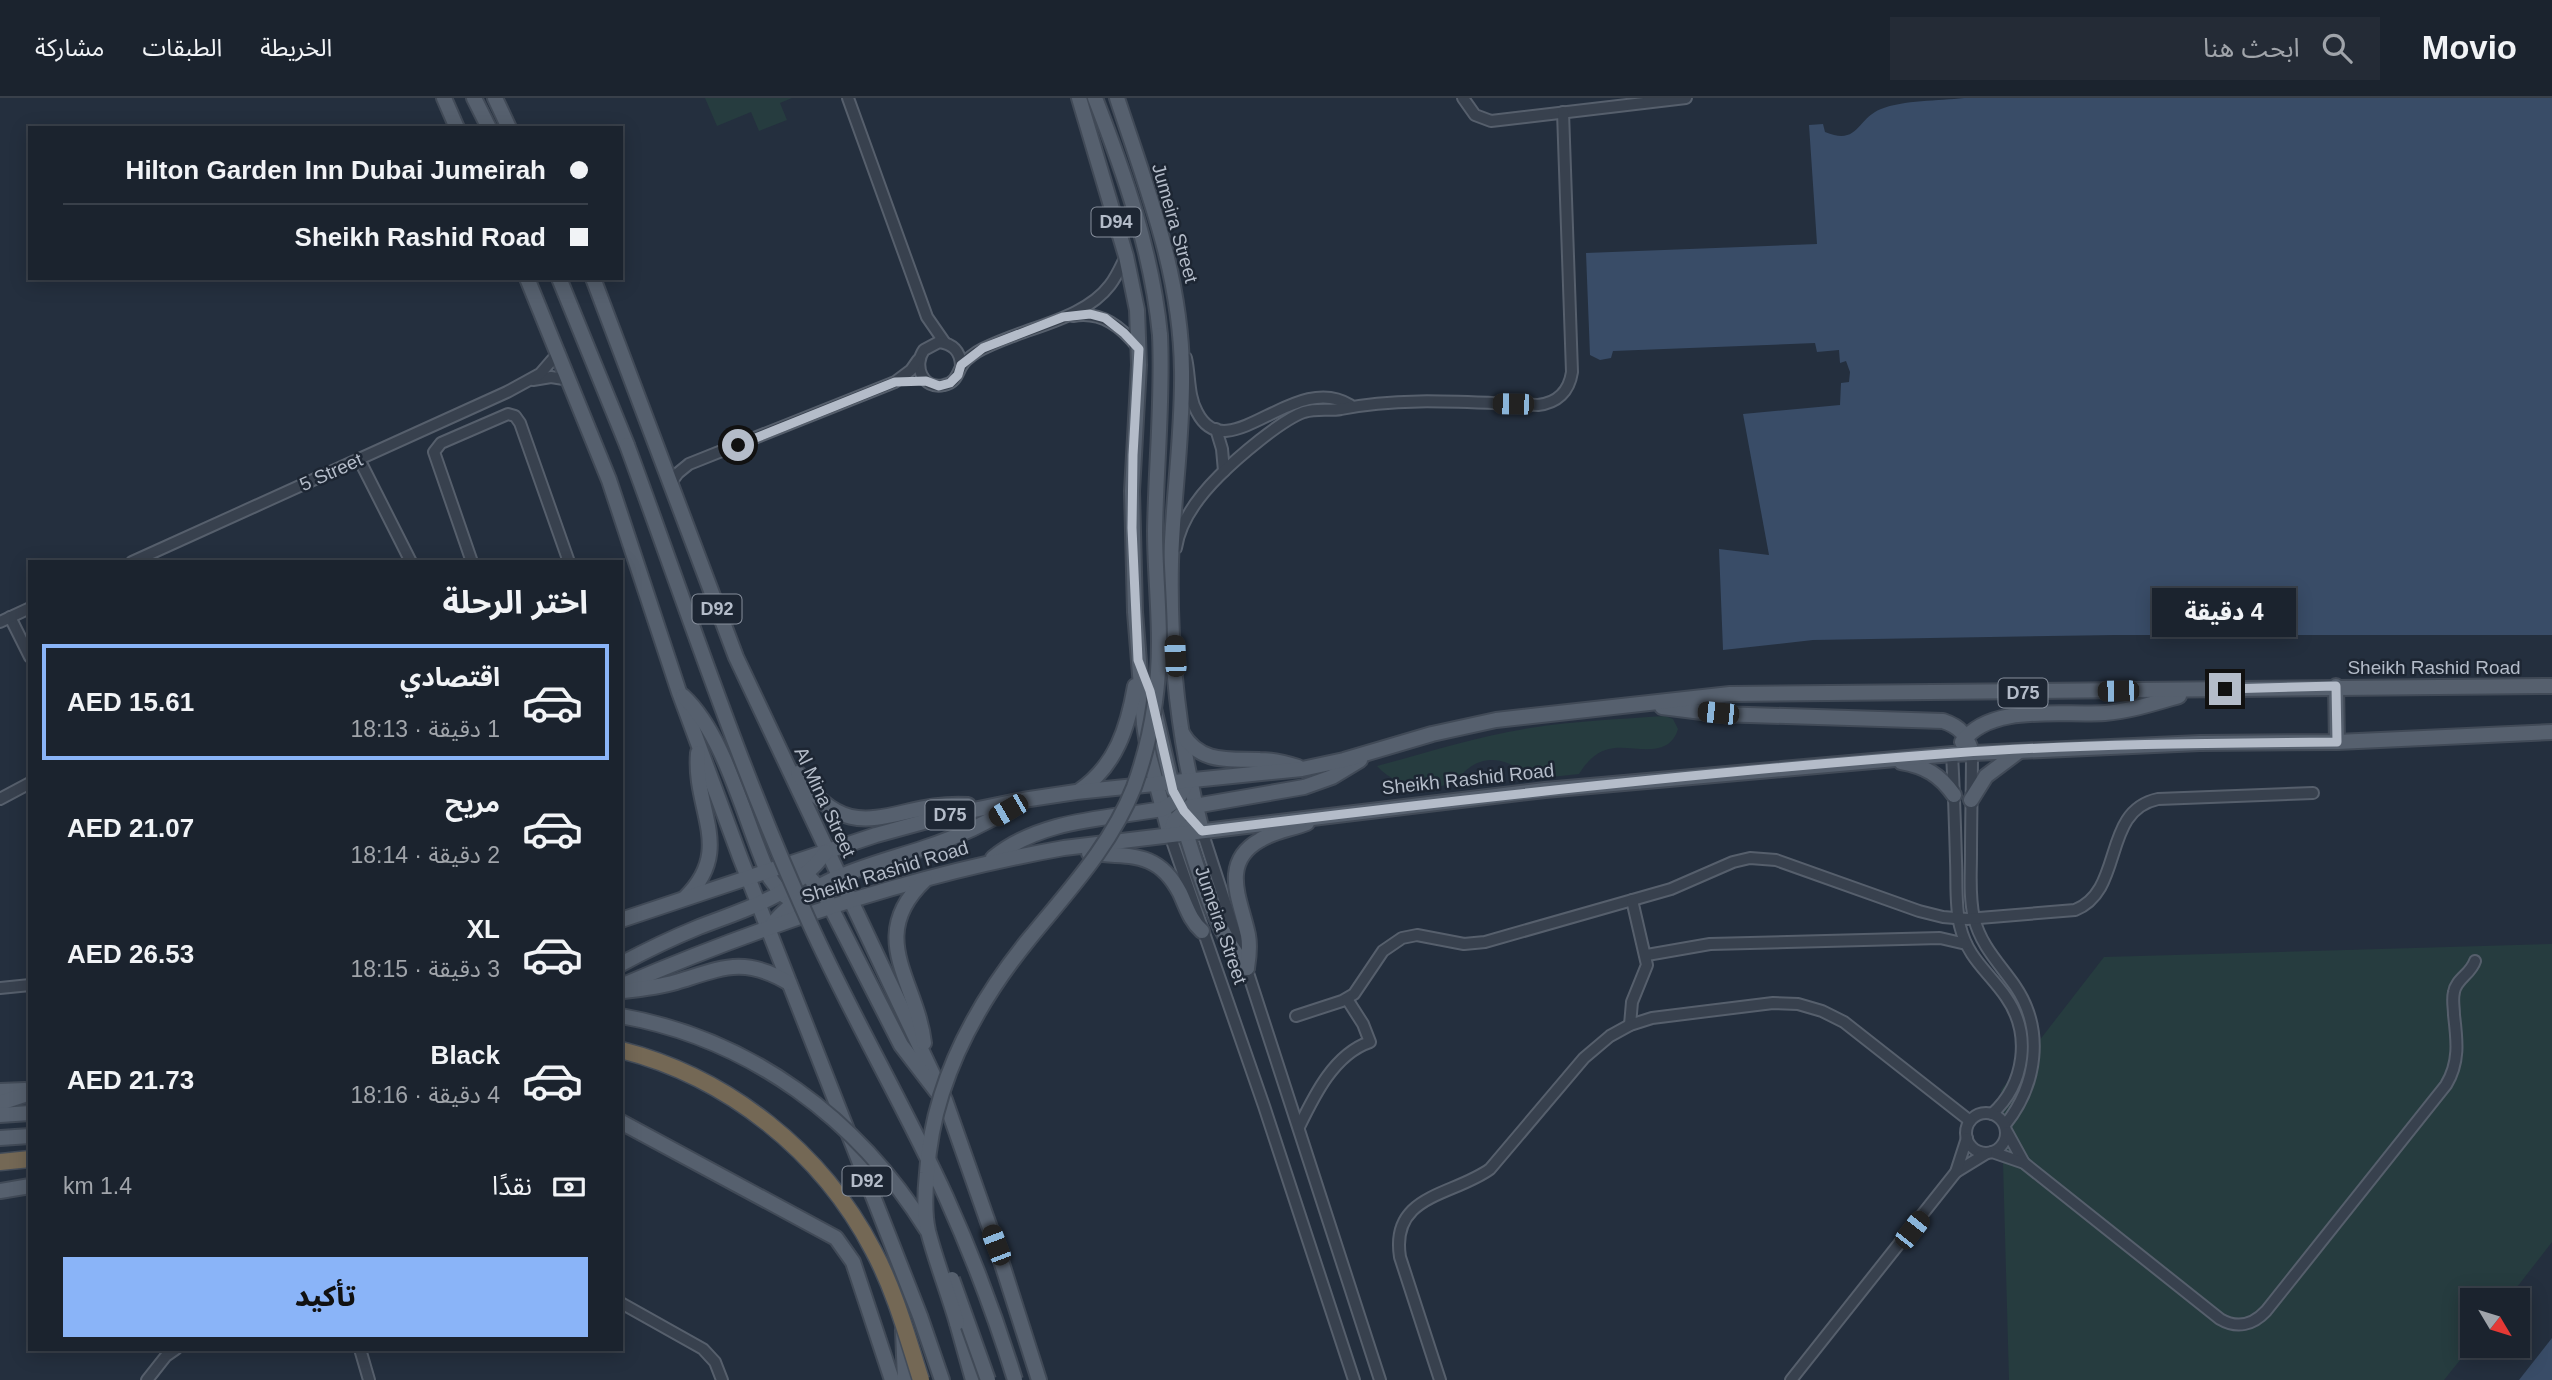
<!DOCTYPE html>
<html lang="ar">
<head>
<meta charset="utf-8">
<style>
	:root { --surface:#1b232e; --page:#242b36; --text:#f1f3f6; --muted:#a0a4aa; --line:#39404a; --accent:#8ab4f8 }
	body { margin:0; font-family:Arial,"Noto Sans Arabic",sans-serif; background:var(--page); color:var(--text); direction:rtl; height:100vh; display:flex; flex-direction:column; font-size:26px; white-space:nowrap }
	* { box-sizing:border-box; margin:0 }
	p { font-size:23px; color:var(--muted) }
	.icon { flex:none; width:38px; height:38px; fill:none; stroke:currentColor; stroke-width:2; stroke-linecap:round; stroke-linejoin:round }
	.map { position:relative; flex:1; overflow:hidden; direction:ltr }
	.sheet { position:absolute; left:28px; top:462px; width:595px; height:791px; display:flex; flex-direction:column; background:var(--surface); border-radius:0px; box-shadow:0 4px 18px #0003,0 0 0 2px var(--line); direction:rtl }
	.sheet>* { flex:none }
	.top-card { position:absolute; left:28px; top:28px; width:595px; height:154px; border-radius:0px; box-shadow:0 4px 18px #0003,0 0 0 2px var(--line); direction:rtl; display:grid; align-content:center; height:154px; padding:0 35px; background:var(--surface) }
	.needle { width:46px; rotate:128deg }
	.buttons { position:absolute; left:2460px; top:1190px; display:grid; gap:14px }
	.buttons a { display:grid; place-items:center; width:70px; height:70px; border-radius:0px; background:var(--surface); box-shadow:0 4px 18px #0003,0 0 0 2px var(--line); font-size:35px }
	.end { position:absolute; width:32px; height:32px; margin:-16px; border:9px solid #b4bcc9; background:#111; box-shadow:0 0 0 4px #111 }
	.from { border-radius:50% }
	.bubble { position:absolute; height:49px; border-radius:0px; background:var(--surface); box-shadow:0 4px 18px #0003,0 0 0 2px var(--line); font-size:23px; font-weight:800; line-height:49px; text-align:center; direction:rtl }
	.car { position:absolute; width:21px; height:42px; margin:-21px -10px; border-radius:9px; box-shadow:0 0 5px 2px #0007; background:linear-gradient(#222 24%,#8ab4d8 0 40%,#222 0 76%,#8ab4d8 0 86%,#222 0) }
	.top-card b { display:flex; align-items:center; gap:24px; height:66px; font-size:26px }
	.top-card b+b { border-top:2px solid var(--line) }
	.top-card i { width:18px; height:18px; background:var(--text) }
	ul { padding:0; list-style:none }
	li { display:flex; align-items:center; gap:21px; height:116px; margin:0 14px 10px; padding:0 21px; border:4px solid transparent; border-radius:0px }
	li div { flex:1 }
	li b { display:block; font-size:26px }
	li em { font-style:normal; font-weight:800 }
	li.current { border-color:var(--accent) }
	li>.icon { width:63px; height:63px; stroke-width:1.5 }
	h2 { padding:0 35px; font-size:32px; line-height:84px }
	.pay { display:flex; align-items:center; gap:18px; height:77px; padding:0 35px; font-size:26px }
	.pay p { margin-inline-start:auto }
	.action { display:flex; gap:14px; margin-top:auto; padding:14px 35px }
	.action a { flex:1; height:80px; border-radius:0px; background:var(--accent); color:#111; font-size:28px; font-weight:800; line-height:80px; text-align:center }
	header { display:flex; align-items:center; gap:42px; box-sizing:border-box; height:98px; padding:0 35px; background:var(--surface); border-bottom:2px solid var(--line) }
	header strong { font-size:33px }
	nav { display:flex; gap:38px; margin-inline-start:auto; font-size:24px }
	.search { width:490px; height:63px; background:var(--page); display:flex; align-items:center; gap:18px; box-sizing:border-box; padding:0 24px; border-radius:0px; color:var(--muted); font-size:26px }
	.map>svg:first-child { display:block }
	.green { fill:#263c3f }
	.water { fill:#394c67 }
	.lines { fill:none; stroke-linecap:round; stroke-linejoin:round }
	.minor-casing { stroke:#565f6c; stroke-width:14 }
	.major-casing { stroke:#414a57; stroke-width:18 }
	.highway-casing { stroke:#434c59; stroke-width:19 }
	.minor { stroke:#38414e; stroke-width:10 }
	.major { stroke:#56606e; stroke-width:14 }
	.highway { stroke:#746855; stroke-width:16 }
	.major-bridge-casing { stroke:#414a57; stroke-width:18; stroke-linecap:butt }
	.highway-bridge-casing { stroke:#434c59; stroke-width:19; stroke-linecap:butt }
	.major-bridge { stroke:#56606e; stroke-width:14 }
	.highway-bridge { stroke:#746855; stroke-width:16 }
	.route { stroke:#b4bcc9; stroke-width:9 }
	.labels { text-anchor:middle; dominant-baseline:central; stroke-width:5; stroke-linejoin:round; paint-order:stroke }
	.shield { fill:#1d2633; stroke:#878f9c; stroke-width:2 }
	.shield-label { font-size:18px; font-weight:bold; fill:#b4bcc9 }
	.street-label { font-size:19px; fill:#b4bcc9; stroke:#1d2633 }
</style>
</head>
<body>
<header>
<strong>Movio</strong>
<div class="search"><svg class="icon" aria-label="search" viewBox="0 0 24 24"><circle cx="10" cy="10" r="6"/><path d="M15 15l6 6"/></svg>ابحث هنا</div>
<nav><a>الخريطة</a><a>الطبقات</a><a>مشاركة</a></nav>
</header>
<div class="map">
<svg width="2552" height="1282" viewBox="0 0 2552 1282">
	<rect width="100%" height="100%" fill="#242f3e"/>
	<!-- green -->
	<g class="green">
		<path d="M705 0H792L780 5 787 22 759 33 751 14 717 28Z"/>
		<path d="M1665 618 1673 621 1678 631C1668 664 1631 645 1609 651 1595 654 1586 665 1579 676L1533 681C1515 666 1491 653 1469 670 1463 674 1459 680 1453 684 1429 696 1394 688 1377 668 1428 654 1478 638 1530 630 1575 623 1620 621 1665 618Z"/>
		<path d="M2552 846V1144L2507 1202H2473V1246L2444 1282H2009L2001 992 2104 859Z"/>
	</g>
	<!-- water -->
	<g class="water">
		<path d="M1964 0H2552V537H2115L1813 542 1723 552 1719 451 1769 457 1743 316 1840 307 1841 285 1849 284 1850 274 1846 263 1840 265 1839 252 1817 254 1815 245 1613 253 1611 260 1600 262 1590 257 1586 155 1817 146 1809 27 1823 26 1825 34C1859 48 1856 21 1881 11 1903 2 1939 3 1964 0Z"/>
		<path d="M2552 1240V1282H2519Z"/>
	</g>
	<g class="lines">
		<defs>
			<g id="minor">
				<path d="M848 0 927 219 945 245"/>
				<path d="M1463 0 1475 17 1491 23 1686 0"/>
				<path d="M1073 218C1102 213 1122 229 1139 251"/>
				<path d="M1186 260C1190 277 1188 298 1197 314 1227 373 1294 272 1350 307"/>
				<path d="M961 267C960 253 953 246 939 244L924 252C913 267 922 292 944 287 955 285 957 277 961 269 964 263 971 258 977 254 989 247 1003 242 1016 237 1048 225 1089 215 1110 187 1117 178 1121 168 1126 158"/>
				<path d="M533 282 551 279 570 282"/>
				<path d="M1216 331 1222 351 1224 373"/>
				<path d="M359 361 411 464"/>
				<path d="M670 386 678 375 689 366 895 284 911 272 918 262"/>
				<path d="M1176 450C1180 423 1200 397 1219 378 1237 360 1281 322 1304 314 1317 310 1329 313 1341 311 1404 298 1473 305 1538 307 1557 305 1569 294 1572 274L1563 14"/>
				<path d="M132 464 507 294 540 276 559 254"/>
				<path d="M472 464 434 354 441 345 508 316 515 318 520 325 569 464"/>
				<path d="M10 519 30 559"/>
				<path d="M0 524 30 510"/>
				<path d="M1972 654C1972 688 1971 722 1971 756 1971 777 1969 799 1974 820 1981 848 1999 865 2015 888 2045 932 2037 987 2005 1027"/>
				<path d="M1952 656C1954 691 1955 727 1956 763 1957 784 1955 807 1960 828 1968 861 1988 873 2006 899 2032 936 2025 986 1992 1016"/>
				<path d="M0 701 30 685"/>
				<path d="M1202 733 1380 1282"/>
				<path d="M1170 737 1264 1008 1354 1282"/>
				<path d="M1647 857 1710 846 1940 840 1966 846"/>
				<path d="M0 890 30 887"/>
				<path d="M1296 918 1342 903 1354 896 1383 853 1402 840 1417 837 1464 846 1485 844 1671 791 1733 764 1750 760 1776 762 1919 813 1943 819 1967 821 2075 812C2125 792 2101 713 2158 701L2313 695"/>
				<path d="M1630 927 1632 904 1647 867 1632 802"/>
				<circle cx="1986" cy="1035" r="20"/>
				<path d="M1299 1029C1314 998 1334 956 1370 944L1363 926 1347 901"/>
				<path d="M2007 1034 2024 1065"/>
				<path d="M1992 1054 2024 1065 2220 1221C2237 1231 2253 1227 2266 1213L2446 987C2460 964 2457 942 2454 917 2454 909 2452 902 2454 894 2456 881 2471 876 2475 863"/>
				<path d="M1956 1074 1987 1055"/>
				<path d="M621 1205 703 1251 715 1264 722 1282"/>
				<path d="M360 1251 369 1282"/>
				<path d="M147 1282 166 1258 176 1251"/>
				<path d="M1440 1282 1400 1159C1390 1096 1453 1098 1490 1071L1584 960 1610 938 1630 927 1652 920 1773 905 1798 906 1822 913 1844 924 1970 1023"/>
				<path d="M1791 1282 1956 1074 1967 1040"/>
			</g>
			<g id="major">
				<path d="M444 0 457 30"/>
				<path d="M474 0 489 30"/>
				<path d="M495 0 509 30"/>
				<path d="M1079 0 1126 158 1137 212 1139 267 1132 393 1135 514 1144 626 1149 658 1170 737"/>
				<path d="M1095 0C1125 77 1152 154 1160 237"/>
				<path d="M1117 0C1147 91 1181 176 1182 273 1183 337 1173 400 1171 464 1169 554 1179 646 1202 733"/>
				<path d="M527 180 609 382 679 594 740 759 920 1218 942 1282"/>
				<path d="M559 180 627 347"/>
				<path d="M593 180 736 559 945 1002 996 1147 1039 1282"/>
				<path d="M2336 588 2337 644"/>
				<path d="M683 598C726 638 745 725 770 780L782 796 800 808"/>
				<path d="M1662 609 1718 616 1943 623C1961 629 1966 637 1972 654"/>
				<path d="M1154 610 1173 692"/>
				<path d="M1182 635C1200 666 1229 661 1260 662 1273 662 1286 665 1298 669"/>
				<path d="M1962 644C1991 605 2061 618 2105 615 2130 613 2155 605 2179 598"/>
				<path d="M1901 664C1925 668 1940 677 1954 697"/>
				<path d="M798 675C853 757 893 702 968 707"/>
				<path d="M1079 693C1116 668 1128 629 1135 588"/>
				<path d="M1971 702 1986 678 2018 654"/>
				<path d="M1184 729C1200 777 1213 830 1247 870"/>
				<path d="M1170 737 1174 723 1189 709 1304 689 1332 679 1360 662"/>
				<path d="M1089 755C1129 759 1158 752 1180 795 1187 810 1190 822 1202 833"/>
				<path d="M993 760C1041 721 1104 721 1163 711L1177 702 1188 683"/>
				<path d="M789 766 807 777 823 794 901 947 937 994"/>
				<path d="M685 800C735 751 693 712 698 655"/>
				<path d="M621 822 876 737 949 717 1023 702 1076 694 1302 671 1344 662 1432 636 1496 622 1730 596 2552 588"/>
				<path d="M769 830C808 780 867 769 924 750 957 739 988 725 1017 706"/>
				<path d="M621 866C647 852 672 840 699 829 750 809 791 800 826 754"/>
				<path d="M1247 870C1249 858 1250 848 1248 837 1241 803 1219 765 1260 742 1274 733 1292 731 1307 725"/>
				<path d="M621 888C763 827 911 777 1064 750L1545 692 1952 656 2200 645 2337 644 2552 634"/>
				<path d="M623 893C641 891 659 889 676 884 722 870 744 858 789 885"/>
				<path d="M924 945C917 883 865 839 925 782"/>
				<path d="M0 993 25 992"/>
				<path d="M0 1005 30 995"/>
				<path d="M0 1017 30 1015"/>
				<path d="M621 1024 836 1140 853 1164 892 1282"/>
				<path d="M0 1040 30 1038"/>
				<path d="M0 1093 30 1088"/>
				<path d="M957 1225 973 1282"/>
				<path d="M903 1232 905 1282"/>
			</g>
			<path id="highway" d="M0 1064 30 1061"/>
		</defs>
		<!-- minor casing -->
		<use href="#minor" class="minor-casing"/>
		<!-- major casing -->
		<use href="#major" class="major-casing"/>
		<!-- highway casing -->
		<use href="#highway" class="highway-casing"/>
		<!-- minor -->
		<use href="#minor" class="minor"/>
		<!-- major -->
		<use href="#major" class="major"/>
		<!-- highway -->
		<use href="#highway" class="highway"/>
		<defs>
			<g id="major-bridge">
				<path d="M627 347C686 507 739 670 810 826 852 919 904 1007 946 1099 973 1159 996 1220 1015 1282"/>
				<path d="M621 918C751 941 858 1021 927 1132"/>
				<path d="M952 1181 988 1282"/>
				<path d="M957 1225C948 1194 936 1164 928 1133 924 1115 925 1094 927 1075 932 987 974 909 1029 841 1068 793 1111 748 1134 689 1151 642 1159 594 1159 544 1159 507 1155 470 1155 433 1156 367 1163 302 1160 237"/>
			</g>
			<path id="highway-bridge" d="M621 952C728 979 822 1054 873 1152 895 1193 907 1238 921 1282"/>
		</defs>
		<!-- major-bridge casing -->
		<use href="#major-bridge" class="major-bridge-casing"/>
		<!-- highway-bridge casing -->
		<use href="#highway-bridge" class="highway-bridge-casing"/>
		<!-- major-bridge -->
		<use href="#major-bridge" class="major-bridge"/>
		<!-- highway-bridge -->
		<use href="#highway-bridge" class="highway-bridge"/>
	</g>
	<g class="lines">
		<!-- route -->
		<path class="route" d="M738 347 895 284 926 283 939 288 950 285 958 277 961 267 983 250 1063 219 1090 216 1105 220 1124 235 1139 251 1133 357 1132 430 1138 562 1150 593 1173 693 1184 713 1202 733C1452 702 1702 674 1954 655 2081 646 2210 645 2337 644L2336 588 2225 591"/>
	</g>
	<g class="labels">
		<!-- shield labels -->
		<g class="shield">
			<rect x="1091.5" y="109.5" width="49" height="29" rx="5"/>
			<rect x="692.5" y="496.5" width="49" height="29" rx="5"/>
			<rect x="1998.5" y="580.5" width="49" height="29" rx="5"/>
			<rect x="925.5" y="702.5" width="49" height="29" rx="5"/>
			<rect x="842.5" y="1068.5" width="49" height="29" rx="5"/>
		</g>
		<g class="shield-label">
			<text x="1116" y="124">D94</text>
			<text x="717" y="511">D92</text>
			<text x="2023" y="595">D75</text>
			<text x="950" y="717">D75</text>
			<text x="867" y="1083">D92</text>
		</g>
		<!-- street labels -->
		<g class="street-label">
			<text transform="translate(1175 125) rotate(74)">Jumeira Street</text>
			<text transform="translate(331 374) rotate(-24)">5 Street</text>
			<text x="2434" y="569">Sheikh Rashid Road</text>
			<text transform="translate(1468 681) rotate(-6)">Sheikh Rashid Road</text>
			<text transform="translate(825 704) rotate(65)">Al Mina Street</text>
			<text transform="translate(885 774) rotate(-17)">Sheikh Rashid Road</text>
			<text transform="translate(1221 827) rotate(71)">Jumeira Street</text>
		</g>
	</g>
</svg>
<div class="buttons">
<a><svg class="needle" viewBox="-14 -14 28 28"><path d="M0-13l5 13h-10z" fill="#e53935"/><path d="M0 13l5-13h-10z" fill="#a0a4aa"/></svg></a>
</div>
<i class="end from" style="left:738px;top:347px"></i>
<i class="end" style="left:2225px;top:591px"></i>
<div class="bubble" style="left:2152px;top:490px;width:144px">4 دقيقة</div>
<i class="car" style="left:1513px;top:306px;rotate:271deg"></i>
<i class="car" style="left:1175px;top:558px;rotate:357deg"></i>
<i class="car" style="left:2118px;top:593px;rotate:269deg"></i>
<i class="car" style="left:1718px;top:615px;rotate:276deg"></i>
<i class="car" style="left:1008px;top:712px;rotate:240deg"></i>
<i class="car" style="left:1912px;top:1132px;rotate:38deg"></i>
<i class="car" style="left:996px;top:1147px;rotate:339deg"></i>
<div class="top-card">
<b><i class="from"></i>Hilton Garden Inn Dubai Jumeirah</b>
<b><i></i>Sheikh Rashid Road</b>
</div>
<section class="sheet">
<h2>اختر الرحلة</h2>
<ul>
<li class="current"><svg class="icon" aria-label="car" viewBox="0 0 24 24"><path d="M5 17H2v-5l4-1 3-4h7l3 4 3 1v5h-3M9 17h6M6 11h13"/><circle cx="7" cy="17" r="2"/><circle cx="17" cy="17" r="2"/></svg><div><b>اقتصادي</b><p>1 دقيقة · 18:13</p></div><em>AED 15.61</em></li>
<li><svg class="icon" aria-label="car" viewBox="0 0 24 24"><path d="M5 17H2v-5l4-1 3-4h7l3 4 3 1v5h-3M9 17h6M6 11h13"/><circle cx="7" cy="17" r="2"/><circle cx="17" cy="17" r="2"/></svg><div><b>مريح</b><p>2 دقيقة · 18:14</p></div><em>AED 21.07</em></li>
<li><svg class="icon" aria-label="car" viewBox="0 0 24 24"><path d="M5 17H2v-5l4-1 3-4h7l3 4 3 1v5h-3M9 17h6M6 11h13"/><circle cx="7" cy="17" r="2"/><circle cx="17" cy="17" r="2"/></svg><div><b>XL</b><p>3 دقيقة · 18:15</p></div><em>AED 26.53</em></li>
<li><svg class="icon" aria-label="car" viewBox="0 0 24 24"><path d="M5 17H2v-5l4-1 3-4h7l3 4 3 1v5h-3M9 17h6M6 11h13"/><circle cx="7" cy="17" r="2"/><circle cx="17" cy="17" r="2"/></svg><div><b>Black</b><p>4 دقيقة · 18:16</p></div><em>AED 21.73</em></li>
</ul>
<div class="pay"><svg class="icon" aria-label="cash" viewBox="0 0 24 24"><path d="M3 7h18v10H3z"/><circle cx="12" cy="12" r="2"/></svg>نقدًا<p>1.4 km</p></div>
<div class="action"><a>تأكيد</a></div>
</section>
</div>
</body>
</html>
